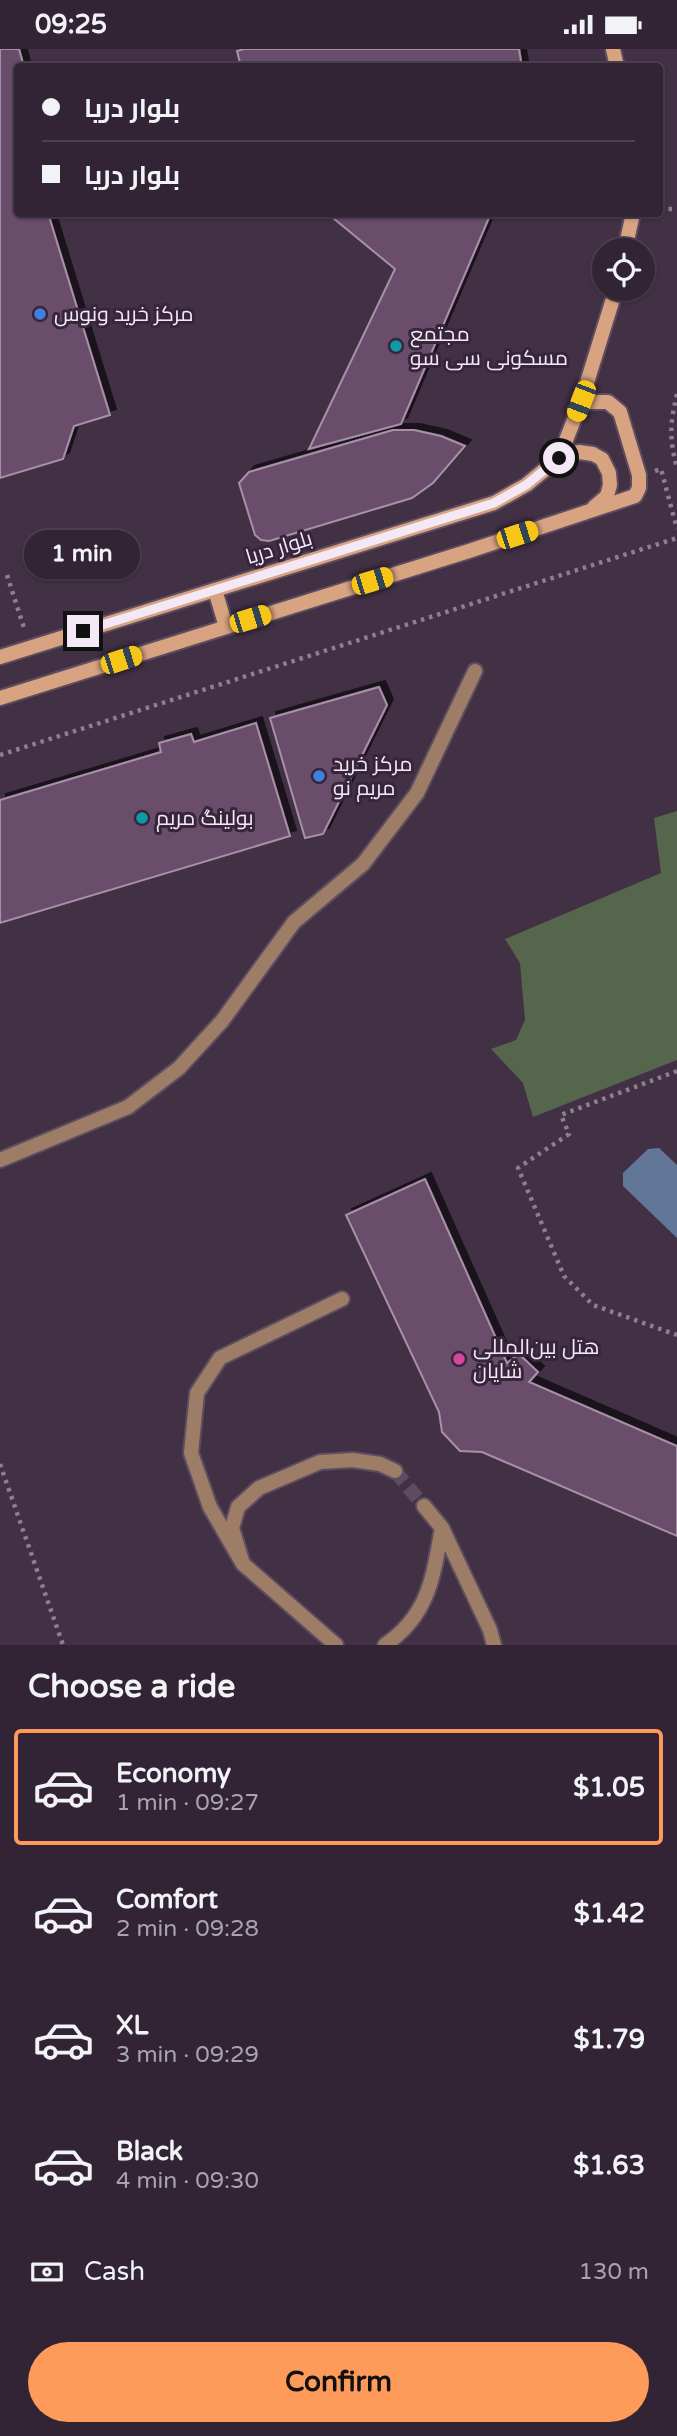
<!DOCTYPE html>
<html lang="en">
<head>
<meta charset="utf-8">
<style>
	:root { --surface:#322434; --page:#3d3040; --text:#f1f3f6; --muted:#a8a4ac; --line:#4d414f; --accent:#ff9b5a }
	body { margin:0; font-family:"Varela Round",Cairo,sans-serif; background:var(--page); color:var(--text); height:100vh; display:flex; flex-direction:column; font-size:26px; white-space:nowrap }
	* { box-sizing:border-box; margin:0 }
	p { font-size:23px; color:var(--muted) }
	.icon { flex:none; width:38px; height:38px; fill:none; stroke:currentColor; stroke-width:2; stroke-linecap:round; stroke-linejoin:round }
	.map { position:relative; height:1596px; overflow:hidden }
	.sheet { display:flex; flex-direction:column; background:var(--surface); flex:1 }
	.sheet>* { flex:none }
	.banner { position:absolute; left:14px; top:14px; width:649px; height:154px; border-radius:7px; box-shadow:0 2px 5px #0004,0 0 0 2px var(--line); display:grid; align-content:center; height:154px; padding:0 28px; background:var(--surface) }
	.buttons { position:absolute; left:592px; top:189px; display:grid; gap:14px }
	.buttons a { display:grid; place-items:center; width:63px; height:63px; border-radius:50%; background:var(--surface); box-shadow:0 2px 5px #0004,0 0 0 2px var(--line); font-size:35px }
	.end { position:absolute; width:32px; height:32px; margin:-16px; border:9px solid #f4e8f6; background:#111; box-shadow:0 0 0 4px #111 }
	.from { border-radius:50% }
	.bubble { position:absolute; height:49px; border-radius:24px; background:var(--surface); box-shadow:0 2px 5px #0004,0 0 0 2px var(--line); font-size:23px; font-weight:800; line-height:49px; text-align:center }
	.car { position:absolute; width:21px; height:42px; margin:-21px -10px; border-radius:9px; box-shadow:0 0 5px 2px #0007; background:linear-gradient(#f5c518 24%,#345 0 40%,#f5c518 0 76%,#345 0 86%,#f5c518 0) }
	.banner b { display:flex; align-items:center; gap:24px; height:66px; font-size:26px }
	.banner b+b { border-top:2px solid var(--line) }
	.banner i { width:18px; height:18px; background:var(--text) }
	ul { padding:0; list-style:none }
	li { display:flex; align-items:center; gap:21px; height:116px; margin:0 14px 10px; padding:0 14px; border:4px solid transparent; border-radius:7px }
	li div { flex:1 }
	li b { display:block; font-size:26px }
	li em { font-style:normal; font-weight:800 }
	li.on { border-color:var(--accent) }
	li>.icon { width:63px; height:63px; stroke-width:1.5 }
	h2 { padding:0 28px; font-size:32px; line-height:84px }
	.pay { display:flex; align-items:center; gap:18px; height:77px; padding:0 28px; font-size:26px }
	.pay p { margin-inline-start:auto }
	.button { display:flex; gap:14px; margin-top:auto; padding:14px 28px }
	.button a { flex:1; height:80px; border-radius:42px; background:var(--accent); color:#111; font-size:28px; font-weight:800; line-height:80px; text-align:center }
	.status { display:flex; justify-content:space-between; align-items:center; height:49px; padding:0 35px; background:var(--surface); direction:ltr }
	.status svg { height:19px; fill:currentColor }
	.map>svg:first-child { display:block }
	.green { fill:#55664d }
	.water { fill:#627697 }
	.building { fill:#6a4e6b; stroke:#a890a8; stroke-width:2; filter:url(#shadow) }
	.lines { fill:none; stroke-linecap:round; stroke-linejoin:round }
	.street-tunnel { stroke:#5d4c60; stroke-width:14; stroke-dasharray:14 7; stroke-linecap:butt }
	.street-casing { stroke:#5e4d61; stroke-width:18 }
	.secondary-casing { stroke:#5e4d61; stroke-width:18 }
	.path { stroke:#8d7e90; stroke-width:4.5; stroke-dasharray:3.5 5; stroke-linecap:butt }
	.street { stroke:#9e7d67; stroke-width:14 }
	.secondary { stroke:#d8a380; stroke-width:14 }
	.route { stroke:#f4e8f6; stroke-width:9 }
	.shop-dot { fill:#3f7fe0; stroke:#37263b; stroke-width:2.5 }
	.culture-dot { fill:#0f9aa8; stroke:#37263b; stroke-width:2.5 }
	.hotel-dot { fill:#d1479c; stroke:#37263b; stroke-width:2.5 }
	.labels { text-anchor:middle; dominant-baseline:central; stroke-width:6; stroke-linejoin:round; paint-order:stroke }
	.poi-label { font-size:21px; fill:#f4e8f6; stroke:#37263b; text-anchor:start }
	.street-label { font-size:21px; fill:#f4e8f6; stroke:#37263b }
</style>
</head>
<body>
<div class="status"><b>09:25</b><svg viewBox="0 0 49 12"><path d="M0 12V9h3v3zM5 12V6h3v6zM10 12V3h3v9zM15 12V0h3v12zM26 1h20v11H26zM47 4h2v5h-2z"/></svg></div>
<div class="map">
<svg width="677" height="1596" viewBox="0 0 677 1596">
	<defs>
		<filter id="shadow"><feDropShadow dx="6" dy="-6" stdDeviation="0" flood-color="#0009"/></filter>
	</defs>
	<rect width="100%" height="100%" fill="#423045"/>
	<!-- green -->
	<path class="green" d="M677 762V1011L533 1068 523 1034 491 1000 516 991 525 971 520 914 505 890 661 824 654 769Z"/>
	<!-- water -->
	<path class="water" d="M659 1099 677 1116V1189L623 1137V1124L648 1100Z"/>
	<!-- building -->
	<g class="building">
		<path d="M0 0H19L24 18H18V53L14 54 18 65V164H48L110 366 74 377 63 410 0 429Z"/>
		<path d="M244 0H519L522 18H241L237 2Z"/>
		<path d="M327 164H491L401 375 309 400 395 220Z"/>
		<path d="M393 381H414L441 387 465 397 433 434 412 449 269 492 261 491 255 486 239 434 249 423Z"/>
		<path d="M379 638 387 656 323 785 305 789 270 669Z"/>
		<path d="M256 674 290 787 0 874V751L161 703 159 694 191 685 194 693Z"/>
		<path d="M425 1130 507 1314 519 1305 538 1323 529 1333 677 1397V1487L482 1403 460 1402 442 1383 439 1363 346 1166Z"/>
	</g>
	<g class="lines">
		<!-- street-tunnel -->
		<path class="street-tunnel" d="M395 1422 424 1457"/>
		<defs>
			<g id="street">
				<path d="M0 1111 128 1058 179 1019 222 972 294 873 363 815 417 744 475 622"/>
				<path d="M442 1479 490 1581 494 1596"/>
				<path d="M243 1515 210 1458 191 1404 197 1344 220 1309 342 1250"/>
				<path d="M336 1596 243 1515 232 1479 238 1458 259 1439 320 1413 353 1411 380 1415 395 1422"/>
				<path d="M385 1596C429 1566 433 1528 442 1479L424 1457"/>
			</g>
			<g id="secondary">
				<path d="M613 0 617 18"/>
				<path d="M625 201 633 164"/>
				<path d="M559 409 581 353 616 240"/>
				<path d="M215 541 226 578"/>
				<path d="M0 608 494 454 526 436 559 409 579 403 593 405 602 410 609 424 610 436 607 447 594 458"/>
				<path d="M0 649 469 502 635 447 639 439V426L620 363 608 353H581"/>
			</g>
		</defs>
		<!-- street casing -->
		<use href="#street" class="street-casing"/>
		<!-- secondary casing -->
		<use href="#secondary" class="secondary-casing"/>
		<!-- path -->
		<g class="path">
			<path d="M660 160H677"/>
			<path d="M677 345C670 374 669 390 677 419"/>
			<path d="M655 422 661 420 677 480"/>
			<path d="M7 526 25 582"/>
			<path d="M0 706 677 489"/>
			<path d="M677 1022 561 1066 569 1085 518 1119 564 1227 593 1256 677 1286"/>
			<path d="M0 1415 63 1596"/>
		</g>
		<!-- street -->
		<use href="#street" class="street"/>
		<!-- secondary -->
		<use href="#secondary" class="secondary"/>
	</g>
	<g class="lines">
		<!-- route -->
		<path class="route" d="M83 582 494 454 526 436 559 409"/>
	</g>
	<!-- markers -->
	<g class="shop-dot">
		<circle cx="40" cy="265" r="7"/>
		<circle cx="319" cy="727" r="7"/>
	</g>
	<g class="culture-dot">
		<circle cx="396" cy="297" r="7"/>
		<circle cx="142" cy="769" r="7"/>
	</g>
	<circle class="hotel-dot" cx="459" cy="1310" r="7"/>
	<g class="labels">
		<!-- poi labels -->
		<g class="poi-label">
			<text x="54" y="265">مرکز خرید ونوس</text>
			<text x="410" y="285">مجتمع<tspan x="410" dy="24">مسکونی سی سو</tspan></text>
			<text x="333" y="715">مرکز خرید<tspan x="333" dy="24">مریم نو</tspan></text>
			<text x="156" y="769">بولینگ مریم</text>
			<text x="473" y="1298">هتل بین‌المللی<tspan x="473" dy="24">شایان</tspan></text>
		</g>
		<!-- street labels -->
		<g class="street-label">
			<text transform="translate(279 499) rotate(-17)">بلوار دریا</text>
		</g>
	</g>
</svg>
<div class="buttons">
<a><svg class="icon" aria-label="locate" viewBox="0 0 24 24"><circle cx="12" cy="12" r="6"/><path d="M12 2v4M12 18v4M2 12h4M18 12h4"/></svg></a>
</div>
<i class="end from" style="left:559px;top:409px"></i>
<i class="end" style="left:83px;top:582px"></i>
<div class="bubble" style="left:24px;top:481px;width:116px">1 min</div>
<i class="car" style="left:581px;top:352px;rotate:201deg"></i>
<i class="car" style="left:517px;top:486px;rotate:72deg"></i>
<i class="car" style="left:372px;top:532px;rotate:73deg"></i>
<i class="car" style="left:250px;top:570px;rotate:73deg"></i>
<i class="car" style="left:121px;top:611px;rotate:72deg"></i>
<div class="banner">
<b><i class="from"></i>بلوار دریا</b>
<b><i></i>بلوار دریا</b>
</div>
</div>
<section class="sheet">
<h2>Choose a ride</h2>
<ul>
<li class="on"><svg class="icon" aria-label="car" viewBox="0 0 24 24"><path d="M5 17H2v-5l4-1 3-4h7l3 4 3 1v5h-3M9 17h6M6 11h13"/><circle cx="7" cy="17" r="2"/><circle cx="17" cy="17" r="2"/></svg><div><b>Economy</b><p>1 min · 09:27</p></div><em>$1.05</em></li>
<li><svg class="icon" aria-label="car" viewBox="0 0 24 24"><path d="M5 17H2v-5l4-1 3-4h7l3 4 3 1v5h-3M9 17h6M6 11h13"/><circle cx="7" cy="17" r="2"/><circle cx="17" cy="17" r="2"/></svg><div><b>Comfort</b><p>2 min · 09:28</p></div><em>$1.42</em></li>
<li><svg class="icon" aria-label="car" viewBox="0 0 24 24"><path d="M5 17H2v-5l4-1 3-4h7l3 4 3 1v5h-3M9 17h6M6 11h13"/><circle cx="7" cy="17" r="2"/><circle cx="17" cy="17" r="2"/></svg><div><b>XL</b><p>3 min · 09:29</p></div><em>$1.79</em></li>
<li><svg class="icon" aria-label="car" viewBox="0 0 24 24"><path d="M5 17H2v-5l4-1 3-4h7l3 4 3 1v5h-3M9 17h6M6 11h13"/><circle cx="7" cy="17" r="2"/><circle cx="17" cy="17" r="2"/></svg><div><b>Black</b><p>4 min · 09:30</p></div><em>$1.63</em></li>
</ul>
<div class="pay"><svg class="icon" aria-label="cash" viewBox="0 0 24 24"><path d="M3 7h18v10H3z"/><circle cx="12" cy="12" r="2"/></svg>Cash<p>130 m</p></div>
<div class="button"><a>Confirm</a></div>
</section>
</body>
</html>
